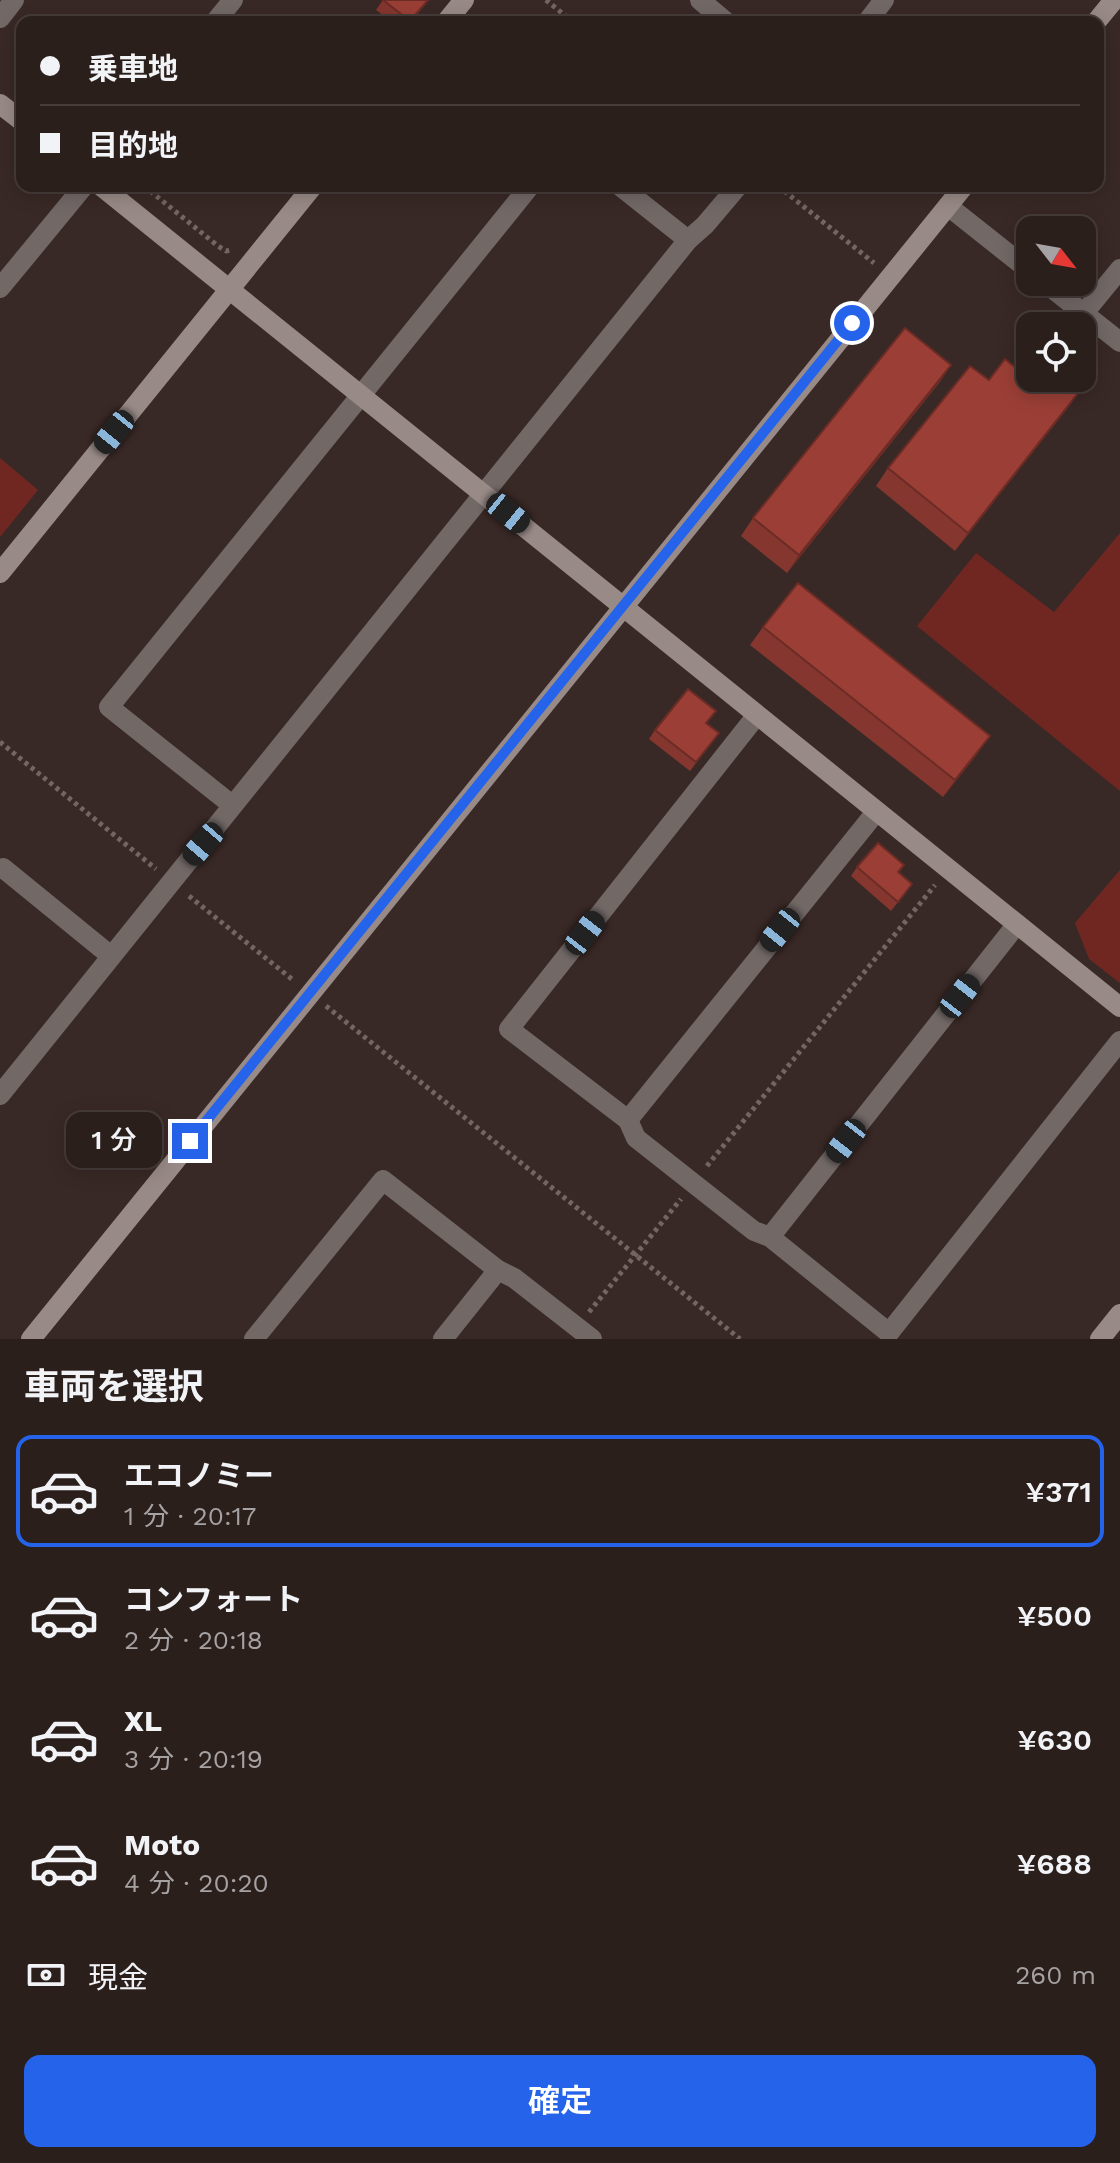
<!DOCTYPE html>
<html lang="ja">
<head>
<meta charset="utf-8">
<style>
	:root { --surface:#2b1f1c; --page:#372c29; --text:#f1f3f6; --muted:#a6a2a3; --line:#473d3b; --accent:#2563eb }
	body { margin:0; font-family:"Work Sans","Noto Sans JP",sans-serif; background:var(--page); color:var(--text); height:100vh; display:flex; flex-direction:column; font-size:30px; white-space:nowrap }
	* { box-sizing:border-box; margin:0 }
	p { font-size:26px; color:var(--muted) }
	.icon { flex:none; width:44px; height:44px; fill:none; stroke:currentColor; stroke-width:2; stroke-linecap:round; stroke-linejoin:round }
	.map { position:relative; height:1339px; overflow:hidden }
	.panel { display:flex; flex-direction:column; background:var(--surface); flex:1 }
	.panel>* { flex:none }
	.banner { position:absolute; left:16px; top:16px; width:1088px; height:176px; border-radius:16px; box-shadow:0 4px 20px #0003,0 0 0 2px var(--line); display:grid; align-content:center; height:176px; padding:0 24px; background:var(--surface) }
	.needle { width:52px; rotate:121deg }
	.tools { position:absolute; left:1016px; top:216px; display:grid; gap:16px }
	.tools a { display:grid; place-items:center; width:80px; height:80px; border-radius:16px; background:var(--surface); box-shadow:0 4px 20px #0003,0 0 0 2px var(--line); font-size:40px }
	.end { position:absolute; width:36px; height:36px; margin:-18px; border:10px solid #2563eb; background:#fff; box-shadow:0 0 0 4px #fff }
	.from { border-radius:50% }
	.bubble { position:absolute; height:56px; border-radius:16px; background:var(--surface); box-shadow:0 4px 20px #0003,0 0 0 2px var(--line); font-size:26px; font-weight:600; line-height:56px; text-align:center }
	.car { position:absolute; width:24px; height:48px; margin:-24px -12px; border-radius:10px; box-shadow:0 0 6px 2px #0007; background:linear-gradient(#222 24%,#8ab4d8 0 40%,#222 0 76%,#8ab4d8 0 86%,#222 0) }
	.banner b { display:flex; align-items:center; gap:28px; height:76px; font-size:30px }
	.banner b+b { border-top:2px solid var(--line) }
	.banner i { width:20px; height:20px; background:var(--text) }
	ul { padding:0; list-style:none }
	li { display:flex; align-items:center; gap:24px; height:112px; margin:0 16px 12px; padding:0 8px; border:4px solid transparent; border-radius:16px }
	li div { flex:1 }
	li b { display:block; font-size:30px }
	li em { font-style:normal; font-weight:600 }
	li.selected { border-color:var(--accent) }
	li>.icon { width:72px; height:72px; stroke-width:1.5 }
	h2 { padding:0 24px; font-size:36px; line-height:96px }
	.pay { display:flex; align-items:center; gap:20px; height:88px; padding:0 24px; font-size:30px }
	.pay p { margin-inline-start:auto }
	.button { display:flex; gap:16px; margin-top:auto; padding:16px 24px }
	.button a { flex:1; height:92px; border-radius:16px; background:var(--accent); color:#fff; font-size:32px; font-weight:600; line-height:92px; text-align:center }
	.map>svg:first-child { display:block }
	.green { fill:#712721 }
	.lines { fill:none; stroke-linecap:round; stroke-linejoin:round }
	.path { stroke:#736562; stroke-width:5; stroke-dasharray:4 4; stroke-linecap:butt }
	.street { stroke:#726967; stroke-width:20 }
	.secondary { stroke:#988a87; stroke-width:20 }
	.wall { fill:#85362e }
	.shaded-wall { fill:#6c2c26 }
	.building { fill:#9b3f36; stroke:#6c2c26; stroke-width:2 }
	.route { stroke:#2563eb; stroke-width:10 }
</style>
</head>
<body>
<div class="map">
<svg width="1120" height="1339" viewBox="0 0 1120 1339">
	<rect width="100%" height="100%" fill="#392926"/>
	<!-- green -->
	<g class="green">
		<path d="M0 458 38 490 0 537Z"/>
		<path d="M1120 533V791L917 626 976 553 1054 612Z"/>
		<path d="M1120 870V983L1089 959 1075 923Z"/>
	</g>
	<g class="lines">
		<!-- path -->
		<g class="path">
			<path d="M546 0 573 22"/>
			<path d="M144 186 218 246 226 251 231 250"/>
			<path d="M778 186 874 263"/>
			<path d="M0 742 156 869"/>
			<path d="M189 896 293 980"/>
			<path d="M326 1006 740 1339"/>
			<path d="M707 1166 935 885"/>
			<path d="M589 1312 681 1199"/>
		</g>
		<!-- street -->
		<g class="street">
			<path d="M700 0 726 22"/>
			<path d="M0 18 14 0"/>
			<path d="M215 22 233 0"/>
			<path d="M867 22 884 0"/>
			<path d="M620 186 688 240"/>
			<path d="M948 206 1030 271"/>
			<path d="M1044 282 1120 342"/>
			<path d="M0 288 84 186"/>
			<path d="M1084 313 1120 269"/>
			<path d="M757 715 509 1029 628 1120 876 812"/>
			<path d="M232 805 109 707 530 186"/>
			<path d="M0 869 3 868 111 956"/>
			<path d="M1017 924 770 1237 889 1333 1120 1041"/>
			<path d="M0 1095 688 240 705 225 738 186"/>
			<path d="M628 1120 636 1138 754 1231 770 1237"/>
			<path d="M498 1270 514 1278 592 1339"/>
			<path d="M254 1339 383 1180 498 1270 443 1339"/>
		</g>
		<!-- secondary -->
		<g class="secondary">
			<path d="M446 22 464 0"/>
			<path d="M1096 22 1114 0"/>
			<path d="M0 104 22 121"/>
			<path d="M101 186 1120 1007"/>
			<path d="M0 573 313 186"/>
			<path d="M31 1339 964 186"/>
			<path d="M1100 1339 1120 1314"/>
		</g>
	</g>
	<!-- wall -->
	<g class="wall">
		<path d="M383 0H429L411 22H393L376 10Z"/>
		<path d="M951 365 939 383 787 573 741 536 753 518Z"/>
		<path d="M989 380 1082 388 1070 405 955 551 876 486 888 468Z"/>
		<path d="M763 627 978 753 943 797 750 645Z"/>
		<path d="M707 724 719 733 690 771 649 739 655 730Z"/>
		<path d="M904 865 899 873 912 884 891 911 851 876 857 867Z"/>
	</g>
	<!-- shaded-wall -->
	<g class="shaded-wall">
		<path d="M951 365 939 383 787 573 799 555Z"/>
		<path d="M1082 388 1070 405 955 551 968 533Z"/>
		<path d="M990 736 978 753 943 797 955 780Z"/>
	</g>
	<!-- building -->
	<g class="building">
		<path d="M383 0H428L410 21Z"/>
		<path d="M905 328 951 365 799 555 753 518Z"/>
		<path d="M1030 358V378H1070L1082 388 968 533 888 468 970 366 989 380 1005 359 1016 368Z"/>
		<path d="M798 583 990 736 955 780 763 627Z"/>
		<path d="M688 689 716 711 706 723 719 733 696 762 655 730Z"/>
		<path d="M878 843 904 865 898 872 912 884 898 902 857 867Z"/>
	</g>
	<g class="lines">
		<!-- route -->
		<path class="route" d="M190 1141 852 323"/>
	</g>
</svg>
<div class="tools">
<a><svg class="needle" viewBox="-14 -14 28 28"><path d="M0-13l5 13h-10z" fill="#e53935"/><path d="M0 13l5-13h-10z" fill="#a6a2a3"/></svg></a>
<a><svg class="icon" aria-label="locate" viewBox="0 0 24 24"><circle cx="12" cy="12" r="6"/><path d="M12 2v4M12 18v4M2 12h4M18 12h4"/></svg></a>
</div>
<i class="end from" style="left:852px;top:323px"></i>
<i class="end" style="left:190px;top:1141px"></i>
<div class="bubble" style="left:66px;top:1112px;width:96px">1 分</div>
<i class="car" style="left:114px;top:432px;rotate:219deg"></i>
<i class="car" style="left:508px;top:513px;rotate:129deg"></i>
<i class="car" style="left:203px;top:844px;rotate:221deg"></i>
<i class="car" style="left:780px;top:930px;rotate:219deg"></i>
<i class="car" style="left:585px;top:933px;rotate:38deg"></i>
<i class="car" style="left:960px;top:996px;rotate:38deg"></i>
<i class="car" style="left:846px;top:1141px;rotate:218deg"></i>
<div class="banner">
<b><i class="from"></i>乗車地</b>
<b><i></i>目的地</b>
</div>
</div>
<section class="panel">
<h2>車両を選択</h2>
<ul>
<li class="selected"><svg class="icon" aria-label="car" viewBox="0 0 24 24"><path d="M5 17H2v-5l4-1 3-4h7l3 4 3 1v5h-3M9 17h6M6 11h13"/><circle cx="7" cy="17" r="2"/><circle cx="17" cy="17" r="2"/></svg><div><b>エコノミー</b><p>1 分 · 20:17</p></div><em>¥371</em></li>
<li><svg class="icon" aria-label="car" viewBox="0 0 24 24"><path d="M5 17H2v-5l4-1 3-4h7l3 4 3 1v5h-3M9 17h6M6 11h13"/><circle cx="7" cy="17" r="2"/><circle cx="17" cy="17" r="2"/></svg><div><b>コンフォート</b><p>2 分 · 20:18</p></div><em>¥500</em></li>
<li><svg class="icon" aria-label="car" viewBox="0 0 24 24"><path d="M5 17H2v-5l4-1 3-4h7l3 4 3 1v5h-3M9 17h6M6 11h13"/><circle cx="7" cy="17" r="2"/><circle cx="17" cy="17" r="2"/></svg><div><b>XL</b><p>3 分 · 20:19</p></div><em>¥630</em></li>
<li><svg class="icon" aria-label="car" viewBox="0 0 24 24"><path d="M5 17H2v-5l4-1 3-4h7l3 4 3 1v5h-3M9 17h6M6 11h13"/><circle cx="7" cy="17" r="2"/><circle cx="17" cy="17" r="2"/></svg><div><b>Moto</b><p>4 分 · 20:20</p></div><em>¥688</em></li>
</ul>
<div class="pay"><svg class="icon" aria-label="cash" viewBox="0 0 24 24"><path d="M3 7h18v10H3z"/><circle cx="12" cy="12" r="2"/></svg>現金<p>260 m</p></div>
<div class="button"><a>確定</a></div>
</section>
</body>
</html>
